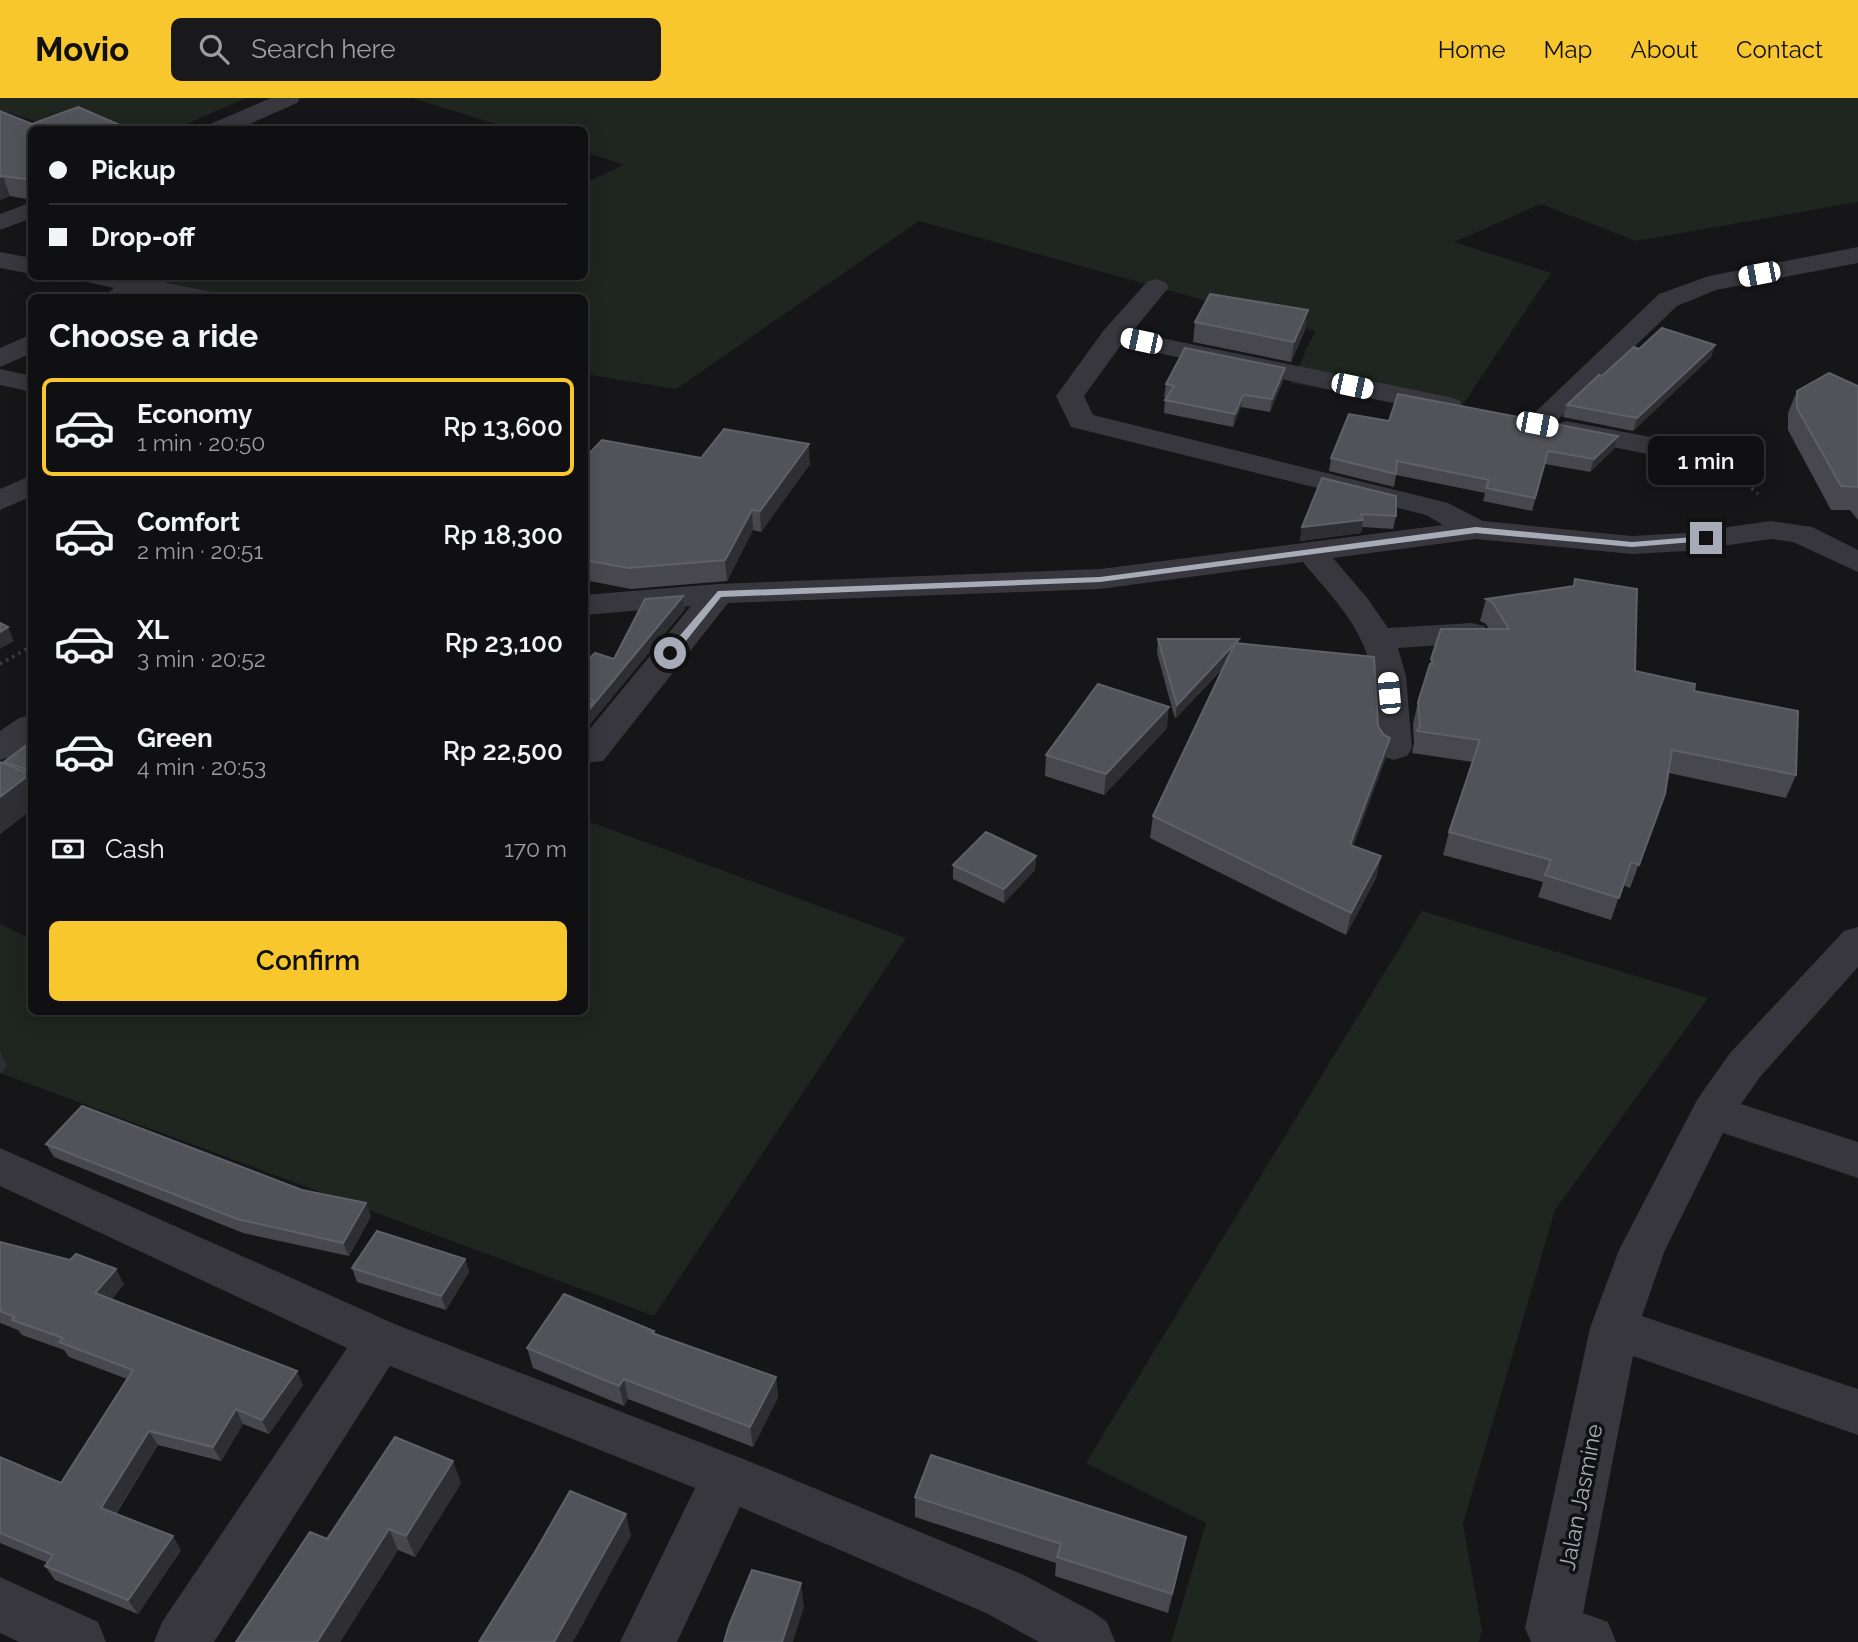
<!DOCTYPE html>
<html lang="en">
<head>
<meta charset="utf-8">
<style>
	:root { --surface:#101012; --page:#19191b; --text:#f1f3f6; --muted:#9c9d9f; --line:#303032; --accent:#f8c62d }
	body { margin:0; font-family:Raleway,sans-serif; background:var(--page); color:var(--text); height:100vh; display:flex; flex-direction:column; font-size:26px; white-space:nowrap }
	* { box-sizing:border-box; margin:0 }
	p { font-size:23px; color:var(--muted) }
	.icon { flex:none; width:38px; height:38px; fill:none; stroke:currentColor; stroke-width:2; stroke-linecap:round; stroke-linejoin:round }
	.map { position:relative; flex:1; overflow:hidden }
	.side { position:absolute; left:28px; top:196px; width:560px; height:721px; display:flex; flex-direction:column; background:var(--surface); border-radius:10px; box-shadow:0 4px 18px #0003,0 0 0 2px var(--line) }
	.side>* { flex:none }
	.top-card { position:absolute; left:28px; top:28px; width:560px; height:154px; border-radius:10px; box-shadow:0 4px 18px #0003,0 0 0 2px var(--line); display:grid; align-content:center; height:154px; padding:0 21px; background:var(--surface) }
	.end { position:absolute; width:32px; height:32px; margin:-16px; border:9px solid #a7abb8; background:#111; box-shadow:0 0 0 4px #111 }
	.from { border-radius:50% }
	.bubble { position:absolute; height:49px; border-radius:10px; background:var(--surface); box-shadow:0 4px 18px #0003,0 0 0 2px var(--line); font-size:23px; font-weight:600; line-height:49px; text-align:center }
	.car { position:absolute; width:21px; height:42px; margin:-21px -10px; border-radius:9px; box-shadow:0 0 5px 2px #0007; background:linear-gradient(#fff 24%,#345 0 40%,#fff 0 76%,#345 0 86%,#fff 0) }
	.top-card b { display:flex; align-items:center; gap:24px; height:66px; font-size:26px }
	.top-card b+b { border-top:2px solid var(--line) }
	.top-card i { width:18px; height:18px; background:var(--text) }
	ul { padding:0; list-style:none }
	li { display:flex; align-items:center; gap:21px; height:98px; margin:0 14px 10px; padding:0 7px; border:4px solid transparent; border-radius:10px }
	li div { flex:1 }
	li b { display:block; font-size:26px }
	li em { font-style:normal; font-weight:600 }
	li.active { border-color:var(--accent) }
	li>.icon { width:63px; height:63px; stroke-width:1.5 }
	h2 { padding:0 21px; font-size:32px; line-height:84px }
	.pay { display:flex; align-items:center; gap:18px; height:77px; padding:0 21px; font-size:26px }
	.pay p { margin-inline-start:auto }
	.button { display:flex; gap:14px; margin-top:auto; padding:14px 21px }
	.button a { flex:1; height:80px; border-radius:10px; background:var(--accent); color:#111; font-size:28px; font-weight:600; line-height:80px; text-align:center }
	header { display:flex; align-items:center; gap:42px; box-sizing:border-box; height:98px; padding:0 35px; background:var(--accent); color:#111 }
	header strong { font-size:33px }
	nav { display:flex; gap:38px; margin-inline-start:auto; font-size:24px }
	.search { width:490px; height:63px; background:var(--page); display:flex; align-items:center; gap:18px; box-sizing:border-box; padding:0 24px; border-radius:10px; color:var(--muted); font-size:26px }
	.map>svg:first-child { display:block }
	.green { fill:#1e261f }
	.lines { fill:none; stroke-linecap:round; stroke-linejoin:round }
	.path { stroke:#3d3e44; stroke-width:3.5; stroke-dasharray:2.5 4.5; stroke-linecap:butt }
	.minor { fill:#37373d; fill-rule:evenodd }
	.wall { fill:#47474d }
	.shaded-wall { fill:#2f2f33 }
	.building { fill:#525259; stroke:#5f6068; stroke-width:2 }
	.route { fill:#a7abb8 }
	.labels { text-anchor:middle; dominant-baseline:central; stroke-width:7; stroke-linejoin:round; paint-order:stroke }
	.near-street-label { font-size:23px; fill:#a7abb8; stroke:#111113 }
</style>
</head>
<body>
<header>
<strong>Movio</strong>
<div class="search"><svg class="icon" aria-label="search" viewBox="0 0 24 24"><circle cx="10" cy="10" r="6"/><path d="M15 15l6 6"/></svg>Search here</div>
<nav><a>Home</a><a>Map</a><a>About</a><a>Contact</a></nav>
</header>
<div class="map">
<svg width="1858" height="1544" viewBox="0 0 1858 1544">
	<rect width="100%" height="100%" fill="#161618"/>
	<!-- green -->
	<g class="green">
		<path d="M0 0H246L173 32 60 31 0 12Z"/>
		<path d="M412 0H1858V104L1636 143 1541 106 1454 144 1551 175 1457 315 1291 285 1315 233 919 123 676 291 585 276 584 200 111 199 148 178H584L585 85 624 67 585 54 584 32 512 31Z"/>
		<path d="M585 722 906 840 654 1218 0 975V826L31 841 32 914H584Z"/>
		<path d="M1422 813 1708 900 1555 1112 1463 1426 1482 1532 1479 1544H1171L1206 1425 1086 1365Z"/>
	</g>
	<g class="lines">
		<!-- path -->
		<g class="path">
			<path d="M1741 381 1758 396"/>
			<path d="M0 566 32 548"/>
		</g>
		<!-- minor -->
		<g class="minor">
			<path d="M271 0H300L297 5 236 32H205L208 27Z"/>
			<path d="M32 104V120L0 132V116Z"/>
			<path d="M1858 149V165L1716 192 1677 208 1547 332 1537 335 1527 332 1523 326 1659 196 1709 178Z"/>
			<path d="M0 154 32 160V176L0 170Z"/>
			<path d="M79 178H134L211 194 215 200H161L142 196 135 200H102L114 190 82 183Z"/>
			<path d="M1156 181 1165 184 1169 189 1132 234 1449 299 1459 302 1463 308 1459 314 1449 317 1121 247 1084 298 1093 317 1448 405 1483 423 1632 438 1686 435 1771 423 1812 429 1858 452V474L1793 444 1771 441 1686 453 1632 456 1476 441 1333 460 1368 501 1388 530 1472 525 1484 528 1489 535 1484 542 1472 545 1398 550 1406 578 1412 650 1407 658 1394 662 1381 658 1376 650C1374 623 1375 595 1370 568 1361 526 1329 496 1303 464L1100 491 728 505 603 663 584 665V638L691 508 584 517V497L718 486 1100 471 1443 427 1426 417 1071 329 1056 298 1104 232 1147 184Z"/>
			<path d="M32 236V255L0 269V250Z"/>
			<path d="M0 271 32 278V294L0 287Z"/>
			<path d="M1566 323 1709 350 1719 353 1724 359 1719 365 1709 368 1556 338 1552 332 1556 326Z"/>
			<path d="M32 377V398L0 412V391Z"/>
			<path d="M32 617V645L13 658 0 662V633L19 620Z"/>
			<path d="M1858 829V869L1760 979 1741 1006 1858 1044V1080L1723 1035 1665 1152 1642 1218 1858 1291V1337L1633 1258 1583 1515 1608 1524 1616 1544H1531L1525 1530 1590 1230 1619 1152 1697 1002 1730 955 1844 833Z"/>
			<path d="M0 1050 397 1227 746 1362 1024 1477 1093 1514 1107 1524 1115 1544H1039L986 1515 740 1409 677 1544H620L695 1390 390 1268 214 1544H154L162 1524 347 1250 0 1088Z"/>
			<path d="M0 1479 98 1524 106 1544H19L0 1535Z"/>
		</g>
	</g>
	<!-- wall -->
	<g class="wall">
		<path d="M0 13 32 32V102L10 98 0 102Z"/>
		<path d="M1195 224 1305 232 1291 264 1193 244Z"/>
		<path d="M1715 247 1711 259 1633 333 1563 319 1567 307 1602 278 1639 251Z"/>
		<path d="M1285 270 1283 283 1270 314 1241 309 1233 329 1164 315 1165 302 1167 300 1164 299 1166 286Z"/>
		<path d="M1858 288V422L1850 412H1831L1788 332V315L1797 293Z"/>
		<path d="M1389 323 1618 338 1614 351 1590 374 1545 366 1532 413 1483 403 1485 395 1396 377 1394 389 1329 373 1331 360Z"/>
		<path d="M701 360 810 366 761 434 753 432 727 483 631 491 584 482V361Z"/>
		<path d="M1322 380 1396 418 1393 431 1362 429 1361 435 1300 443 1302 429Z"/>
		<path d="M1575 481 1635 573 1694 593 1796 677 1786 700 1669 675 1665 696 1630 790 1623 787 1611 822 1538 799 1543 784 1443 757 1449 734 1473 664 1412 655 1414 645 1413 626 1418 604 1441 531H1489L1486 526 1480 523 1486 501 1573 488Z"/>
		<path d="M683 498 685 511 590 626 588 613 584 612V566L614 561Z"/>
		<path d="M1158 541H1239V545L1378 628 1384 637 1390 640 1385 662 1353 748 1381 758 1376 780 1346 837 1150 740 1153 718 1224 569 1175 621 1157 555Z"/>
		<path d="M1167 630 1104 697 1045 678 1046 657Z"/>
		<path d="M32 643V711L0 736V664L5 666 4 664Z"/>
		<path d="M1036 758 1035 772 1004 805 953 781V767Z"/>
		<path d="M46 1046 302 1092 366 1105 371 1118 349 1158 243 1135 54 1059Z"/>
		<path d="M0 1144 124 1186 111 1202 303 1287 269 1336 243 1326 221 1363 158 1347 116 1416 181 1452 138 1516 55 1482 45 1468 48 1465 0 1445V1359L61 1385 127 1281 69 1259 64 1252 22 1237 18 1232 0 1225Z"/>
		<path d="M465 1161 469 1174 446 1212 357 1184 352 1170Z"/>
		<path d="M654 1233 655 1236 776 1279 778 1299 753 1349 628 1301 624 1308 533 1270 527 1250Z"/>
		<path d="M461 1385 415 1459 398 1452 340 1544 327 1441Z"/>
		<path d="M915 1399 1182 1459 1168 1515 1055 1478 1056 1465 915 1419Z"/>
	</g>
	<!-- shaded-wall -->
	<g class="shaded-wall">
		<path d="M3 78 10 98 0 102V79Z"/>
		<path d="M1308 212 1305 232 1291 264 1294 244Z"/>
		<path d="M1715 247 1711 259 1633 333 1637 320Z"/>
		<path d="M1285 270 1283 283 1270 314 1272 301Z"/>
		<path d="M1243 297 1241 309 1233 329 1235 316Z"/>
		<path d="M1618 338 1614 351 1590 374 1594 361Z"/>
		<path d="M809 346 810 366 761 434 760 413Z"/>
		<path d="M752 412 753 432 727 483 725 462Z"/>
		<path d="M1363 422 1361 435 1300 443 1302 429Z"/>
		<path d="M683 498 685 511 590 626 588 613Z"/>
		<path d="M8 529 14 543 0 551V534Z"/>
		<path d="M1239 541 1237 554 1175 621 1177 607Z"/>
		<path d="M1169 609 1167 630 1104 697 1106 676Z"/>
		<path d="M1390 640 1385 662 1345 769 1350 747Z"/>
		<path d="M30 676 32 678V711L0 736V699Z"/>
		<path d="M1036 758 1035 772 1004 805V791Z"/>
		<path d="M1381 758 1376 780 1346 837 1351 815Z"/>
		<path d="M0 954 7 967 0 976Z"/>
		<path d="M366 1105 371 1118 349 1158 343 1145Z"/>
		<path d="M465 1161 469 1174 446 1212 441 1198Z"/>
		<path d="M116 1171 124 1186 104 1211 95 1195Z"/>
		<path d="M297 1273 303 1287 269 1336 262 1322Z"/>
		<path d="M776 1279 778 1299 753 1349 750 1329Z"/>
		<path d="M624 1281 628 1301 624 1308 619 1288Z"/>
		<path d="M236 1311 243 1326 221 1363 213 1349Z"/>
		<path d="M149 1333 158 1347 110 1424 101 1410Z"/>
		<path d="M453 1363 461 1385 415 1459 406 1438Z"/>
		<path d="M626 1416 631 1438 573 1544H554Z"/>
		<path d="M389 1431 398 1452 340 1544H317Z"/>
		<path d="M173 1438 181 1452 138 1516 128 1502Z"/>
		<path d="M801 1485 804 1509 793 1544H782Z"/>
	</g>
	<!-- building -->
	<g class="building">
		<path d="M78 9 131 32H32V85L27 84 26 81 3 78 0 79V13L32 26Z"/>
		<path d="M1210 196 1308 212 1294 244 1195 224Z"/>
		<path d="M1662 230 1715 247 1637 320 1567 307 1599 277 1602 278 1634 249 1639 251Z"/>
		<path d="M1185 250 1285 270 1272 301 1243 297 1235 316 1165 302 1174 288 1166 286Z"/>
		<path d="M1829 275 1858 288V389L1841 388 1797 310V293Z"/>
		<path d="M1398 296 1618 338 1594 361 1548 353 1535 400 1486 390 1489 382 1397 363 1396 376 1331 360 1349 316 1389 323Z"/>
		<path d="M724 331 809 346 760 413 752 412 725 462 628 470 584 462V361L602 342 701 360Z"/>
		<path d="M1322 380 1396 398V418L1361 416 1363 422 1302 429Z"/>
		<path d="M1575 481 1637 491 1635 573 1695 586 1694 593 1798 613 1796 677 1672 652 1665 696 1639 767 1631 764 1619 800 1545 777 1551 762 1449 734 1480 642 1417 633 1420 627 1418 604 1430 566H1433L1431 561 1441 531H1509L1492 504 1486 501 1574 488Z"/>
		<path d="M683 498 588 613 593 602 584 599V566L595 555 614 561 645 501Z"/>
		<path d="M0 525 8 529 0 534Z"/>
		<path d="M1158 541H1239L1177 607Z"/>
		<path d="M1235 545 1374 559 1378 628 1384 637 1390 640 1350 747 1381 758 1351 815 1153 718Z"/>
		<path d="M1098 586 1169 609 1106 676 1046 657Z"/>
		<path d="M32 643V673L4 664Z"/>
		<path d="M0 664 30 676 0 699Z"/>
		<path d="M986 734 1036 758 1004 791 953 767Z"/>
		<path d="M82 1008 302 1092 366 1105 343 1145 237 1121 46 1046Z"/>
		<path d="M377 1133 465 1161 441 1198 352 1170Z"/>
		<path d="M0 1144 70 1162 76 1156 116 1171 95 1195 297 1273 262 1322 236 1311 213 1349 149 1333 101 1410 173 1438 128 1502 45 1468 53 1457 0 1435V1359L61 1385 133 1272 59 1244 63 1240 12 1222 15 1219 0 1213Z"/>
		<path d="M564 1196 654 1233 652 1235 776 1279 750 1329 624 1281 619 1288 527 1250Z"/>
		<path d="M395 1339 453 1363 406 1438 389 1431 317 1544H236L310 1434 327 1441Z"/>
		<path d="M931 1357 1186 1439 1172 1496 1057 1459 1061 1446 915 1399Z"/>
		<path d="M570 1393 626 1416 554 1544H479L535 1454Z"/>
		<path d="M752 1472 801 1485 782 1544H724L729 1527Z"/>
	</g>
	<!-- route -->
	<path class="route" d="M1476 429 1632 444 1706 438 1710 440 1706 443 1632 449 1476 435 1100 484 721 499 674 558 665 555 718 493 1100 479Z"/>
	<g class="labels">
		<!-- near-street labels -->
		<g class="near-street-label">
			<text transform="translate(1580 1399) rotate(-79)">Jalan Jasmine</text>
		</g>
	</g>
</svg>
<i class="end from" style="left:670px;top:555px"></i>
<i class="end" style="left:1706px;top:440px"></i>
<div class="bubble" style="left:1648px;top:338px;width:116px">1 min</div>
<i class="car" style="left:1759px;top:176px;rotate:259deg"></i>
<i class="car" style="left:1141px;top:243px;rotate:282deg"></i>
<i class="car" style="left:1352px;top:288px;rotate:102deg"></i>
<i class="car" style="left:1537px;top:326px;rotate:101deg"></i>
<i class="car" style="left:1389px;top:595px;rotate:355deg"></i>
<div class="top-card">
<b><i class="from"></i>Pickup</b>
<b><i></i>Drop-off</b>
</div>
<section class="side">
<h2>Choose a ride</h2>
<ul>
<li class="active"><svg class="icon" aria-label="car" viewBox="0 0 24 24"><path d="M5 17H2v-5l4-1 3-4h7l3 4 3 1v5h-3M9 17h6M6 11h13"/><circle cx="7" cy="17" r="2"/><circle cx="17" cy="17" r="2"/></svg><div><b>Economy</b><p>1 min · 20:50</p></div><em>Rp 13,600</em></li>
<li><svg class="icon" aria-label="car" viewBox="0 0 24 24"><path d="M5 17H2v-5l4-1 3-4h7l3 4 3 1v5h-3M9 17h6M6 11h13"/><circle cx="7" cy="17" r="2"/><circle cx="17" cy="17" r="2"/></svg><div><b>Comfort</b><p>2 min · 20:51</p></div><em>Rp 18,300</em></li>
<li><svg class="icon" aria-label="car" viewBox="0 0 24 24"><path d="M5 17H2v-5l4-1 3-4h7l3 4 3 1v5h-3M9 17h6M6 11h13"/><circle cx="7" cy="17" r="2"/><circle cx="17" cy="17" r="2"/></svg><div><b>XL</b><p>3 min · 20:52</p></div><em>Rp 23,100</em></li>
<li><svg class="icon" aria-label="car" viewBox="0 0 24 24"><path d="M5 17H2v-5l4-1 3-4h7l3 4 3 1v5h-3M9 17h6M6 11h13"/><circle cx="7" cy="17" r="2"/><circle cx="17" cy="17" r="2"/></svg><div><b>Green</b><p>4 min · 20:53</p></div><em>Rp 22,500</em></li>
</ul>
<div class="pay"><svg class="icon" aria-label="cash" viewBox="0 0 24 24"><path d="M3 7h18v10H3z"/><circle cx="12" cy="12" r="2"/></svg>Cash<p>170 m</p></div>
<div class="button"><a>Confirm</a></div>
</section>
</div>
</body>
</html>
